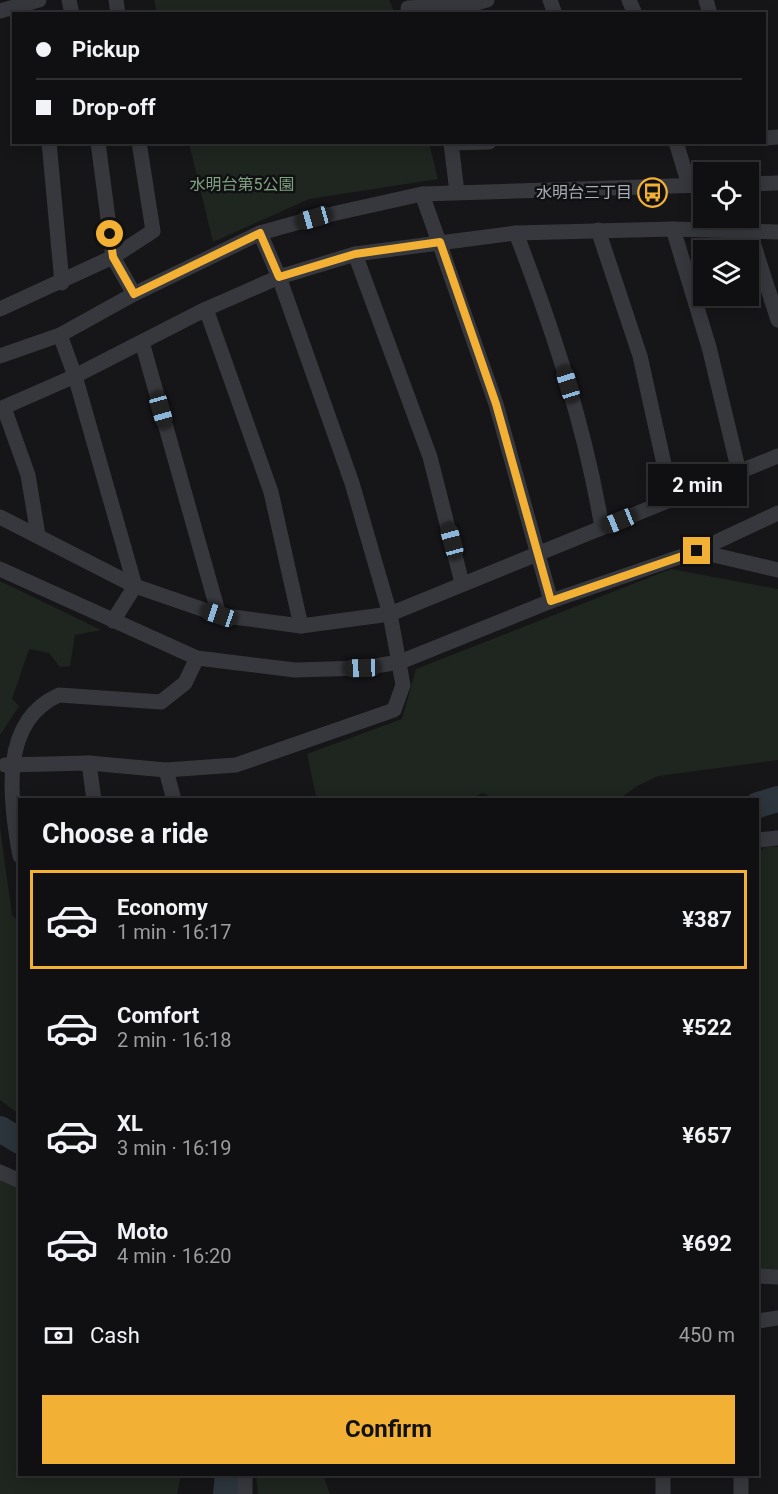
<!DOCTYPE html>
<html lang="en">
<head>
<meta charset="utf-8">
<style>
	:root { --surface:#101012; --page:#1e1e20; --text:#f1f3f6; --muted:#9c9d9f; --line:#303032; --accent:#f2b134 }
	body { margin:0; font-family:Roboto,"Noto Sans JP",sans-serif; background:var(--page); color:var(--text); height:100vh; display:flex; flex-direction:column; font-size:22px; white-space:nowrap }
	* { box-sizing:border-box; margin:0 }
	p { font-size:20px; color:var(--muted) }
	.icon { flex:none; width:33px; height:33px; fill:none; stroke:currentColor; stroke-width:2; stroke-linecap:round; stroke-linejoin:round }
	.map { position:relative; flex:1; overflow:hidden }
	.details { position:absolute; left:18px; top:798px; width:741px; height:678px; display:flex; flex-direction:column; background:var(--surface); border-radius:0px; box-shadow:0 3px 15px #0003,0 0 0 2px var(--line) }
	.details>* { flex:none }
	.hud { position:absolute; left:12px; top:12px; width:754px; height:132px; border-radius:0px; box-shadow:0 3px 15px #0003,0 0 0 2px var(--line); display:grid; align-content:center; height:132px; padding:0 24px; background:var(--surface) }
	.buttons { position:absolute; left:693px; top:162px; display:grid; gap:12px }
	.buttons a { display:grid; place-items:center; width:66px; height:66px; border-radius:0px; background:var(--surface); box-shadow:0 3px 15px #0003,0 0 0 2px var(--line); font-size:30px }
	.end { position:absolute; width:27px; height:27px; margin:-14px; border:8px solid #f2b134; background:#111; box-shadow:0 0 0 3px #111 }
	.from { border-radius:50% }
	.bubble { position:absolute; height:42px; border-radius:0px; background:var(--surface); box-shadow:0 3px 15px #0003,0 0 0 2px var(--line); font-size:20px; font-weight:700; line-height:42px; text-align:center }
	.car { position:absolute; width:18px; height:36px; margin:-18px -9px; border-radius:8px; box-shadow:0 0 4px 2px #0007; background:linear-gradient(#222 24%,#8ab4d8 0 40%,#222 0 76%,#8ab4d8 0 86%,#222 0) }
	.hud b { display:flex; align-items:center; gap:21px; height:57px; font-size:22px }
	.hud b+b { border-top:2px solid var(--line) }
	.hud i { width:15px; height:15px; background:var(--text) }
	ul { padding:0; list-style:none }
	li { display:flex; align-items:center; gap:18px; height:99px; margin:0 12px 9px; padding:0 12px; border:3px solid transparent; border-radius:0px }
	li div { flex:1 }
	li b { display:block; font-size:22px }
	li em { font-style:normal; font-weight:700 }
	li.current { border-color:var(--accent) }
	li>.icon { width:54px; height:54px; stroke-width:1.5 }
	h2 { padding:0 24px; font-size:27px; line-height:72px }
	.pay { display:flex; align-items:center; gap:15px; height:66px; padding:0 24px; font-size:22px }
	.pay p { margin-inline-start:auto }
	.primary-button { display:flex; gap:12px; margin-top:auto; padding:12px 24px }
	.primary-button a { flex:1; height:69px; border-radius:0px; background:var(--accent); color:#111; font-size:24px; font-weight:700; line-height:69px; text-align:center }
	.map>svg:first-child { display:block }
	.green { fill:#1e261f }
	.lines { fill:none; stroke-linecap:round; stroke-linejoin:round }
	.river { stroke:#2c353c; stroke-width:26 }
	.minor { stroke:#37383d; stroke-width:15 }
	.route { stroke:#f2b134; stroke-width:8 }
	.labels { text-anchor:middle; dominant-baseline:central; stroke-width:5; stroke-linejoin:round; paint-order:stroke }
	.park-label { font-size:16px; fill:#7fa381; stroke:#111113 }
	.poi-label { font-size:16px; fill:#a8adb8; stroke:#111113; text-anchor:end }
</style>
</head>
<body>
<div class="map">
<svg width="778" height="1494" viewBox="0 0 778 1494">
	<rect width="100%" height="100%" fill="#161618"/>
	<!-- green -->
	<g class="green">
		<path d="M154 0H389L395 13H157Z"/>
		<path d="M189 143H429L438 179 309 199 213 242Z"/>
		<path d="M671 569 778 589V760L658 776 639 785 619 799 497 800 483 793 467 800 316 796 307 754 402 719 416 669Z"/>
		<path d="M0 581 101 630 75 635 70 666 60 667 49 653 29 649 12 699 19 706 0 735Z"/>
		<path d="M0 827 12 915 19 922V1114L0 1100Z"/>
		<path d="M766 847H778V1272L758 1271V852Z"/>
		<path d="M0 1164 19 1179 20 1474 181 1475 177 1494H0Z"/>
		<path d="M256 1475H323L330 1494H258Z"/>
	</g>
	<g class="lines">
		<!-- river -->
		<g class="river">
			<path d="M758 805 778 799"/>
			<path d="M0 1129 20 1141"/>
			<path d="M226 1494 228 1474"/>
		</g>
		<!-- minor -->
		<g class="minor">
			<path d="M69 0 72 14"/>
			<path d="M116 0 118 14"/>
			<path d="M550 0 555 14"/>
			<path d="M629 0 635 14"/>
			<path d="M706 0 710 14"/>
			<path d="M408 8 473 4 487 0"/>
			<path d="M0 11 39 0"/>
			<path d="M765 138 778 137"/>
			<path d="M49 142 62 283"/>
			<path d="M98 142 113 257 134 294"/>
			<path d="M676 142 689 185"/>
			<path d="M748 184 778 183"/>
			<path d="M457 192 451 143 489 142"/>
			<path d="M422 194 496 404 551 601"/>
			<path d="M745 218 778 320"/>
			<path d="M673 229 709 347 739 472"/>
			<path d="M598 230 640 356 672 500"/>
			<path d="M516 233C553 330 585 426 602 528"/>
			<path d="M355 254 430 457 462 583"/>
			<path d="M0 309 113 257 153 231 139 142"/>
			<path d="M206 309 271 492 301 626"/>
			<path d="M60 335 75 376 135 586 113 621"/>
			<path d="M142 342 219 615"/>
			<path d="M0 356 60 335 134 294 260 233 314 218 422 194 704 185"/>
			<path d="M4 408 28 475 38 535"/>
			<path d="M0 409 75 376 206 309 279 277 355 254 516 233 673 229 778 232"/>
			<path d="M0 517 135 586 219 615 301 626 390 614 778 456"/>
			<path d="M697 551 778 570"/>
			<path d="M0 569 197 658 295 670 362 668 400 662 551 601 697 551 778 513"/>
			<path d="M89 763 94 800"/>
			<path d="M5 765 89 763 166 770 236 765 394 710 403 685 390 614 352 483 279 277 260 233"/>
			<path d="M166 770 174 800"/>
			<path d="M758 840 778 838"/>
			<path d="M20 856C9 797 0 721 59 695L161 702 185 683 197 658"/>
			<path d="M0 1172 20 1181"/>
			<path d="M758 1276 778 1277"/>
			<path d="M758 1321 778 1318"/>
			<path d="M663 1474V1494"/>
			<path d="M741 1474V1494"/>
			<path d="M245 1494V1474"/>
		</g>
	</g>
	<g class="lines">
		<!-- route -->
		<path class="route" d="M110 234 113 257 134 294 260 233 279 277 355 254 440 242 496 404 551 601 697 551"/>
	</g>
	<!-- icons -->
	<defs>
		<symbol id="bus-ring" viewBox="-11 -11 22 22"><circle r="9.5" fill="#111113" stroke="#f2b134" stroke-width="1.5"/><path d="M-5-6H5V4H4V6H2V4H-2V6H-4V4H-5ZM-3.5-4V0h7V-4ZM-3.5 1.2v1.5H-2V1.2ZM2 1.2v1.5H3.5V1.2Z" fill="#f2b134"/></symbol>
	</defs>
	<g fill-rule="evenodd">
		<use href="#bus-ring" x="636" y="176" width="33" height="33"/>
	</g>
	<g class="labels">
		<!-- park labels -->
		<g class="park-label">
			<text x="242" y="184">水明台第5公園</text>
		</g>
		<!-- poi labels -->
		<g class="poi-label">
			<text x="632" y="192">水明台三丁目</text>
		</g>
	</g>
</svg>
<div class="buttons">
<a><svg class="icon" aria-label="locate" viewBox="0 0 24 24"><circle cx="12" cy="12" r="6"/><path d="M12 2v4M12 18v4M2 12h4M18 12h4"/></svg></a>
<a><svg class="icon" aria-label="layers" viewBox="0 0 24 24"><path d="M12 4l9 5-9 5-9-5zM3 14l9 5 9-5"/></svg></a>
</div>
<i class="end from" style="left:110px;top:234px"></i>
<i class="end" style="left:697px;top:551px"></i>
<div class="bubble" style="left:648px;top:464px;width:99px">2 min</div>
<i class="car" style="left:314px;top:218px;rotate:254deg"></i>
<i class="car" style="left:568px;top:384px;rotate:343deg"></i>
<i class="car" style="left:161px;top:410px;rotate:164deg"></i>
<i class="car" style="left:619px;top:521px;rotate:248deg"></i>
<i class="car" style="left:452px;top:541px;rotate:345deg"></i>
<i class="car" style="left:219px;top:615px;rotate:289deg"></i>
<i class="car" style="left:362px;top:668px;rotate:268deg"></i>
<div class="hud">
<b><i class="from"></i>Pickup</b>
<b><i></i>Drop-off</b>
</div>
<section class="details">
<h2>Choose a ride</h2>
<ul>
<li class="current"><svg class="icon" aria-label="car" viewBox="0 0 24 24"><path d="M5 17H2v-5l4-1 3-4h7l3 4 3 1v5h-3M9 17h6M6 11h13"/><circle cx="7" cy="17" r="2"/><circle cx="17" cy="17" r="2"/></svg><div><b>Economy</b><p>1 min · 16:17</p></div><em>¥387</em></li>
<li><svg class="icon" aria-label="car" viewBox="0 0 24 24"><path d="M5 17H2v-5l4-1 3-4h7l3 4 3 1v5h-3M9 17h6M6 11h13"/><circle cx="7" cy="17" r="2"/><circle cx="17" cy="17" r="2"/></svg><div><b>Comfort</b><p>2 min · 16:18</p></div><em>¥522</em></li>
<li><svg class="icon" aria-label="car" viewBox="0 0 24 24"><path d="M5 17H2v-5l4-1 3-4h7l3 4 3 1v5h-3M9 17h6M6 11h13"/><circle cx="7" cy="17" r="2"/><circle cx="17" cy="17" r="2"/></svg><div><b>XL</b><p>3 min · 16:19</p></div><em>¥657</em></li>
<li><svg class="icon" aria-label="car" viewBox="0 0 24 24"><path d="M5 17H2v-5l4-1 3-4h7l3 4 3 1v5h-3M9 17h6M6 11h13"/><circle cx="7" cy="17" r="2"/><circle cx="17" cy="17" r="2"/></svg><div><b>Moto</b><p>4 min · 16:20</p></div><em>¥692</em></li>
</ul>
<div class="pay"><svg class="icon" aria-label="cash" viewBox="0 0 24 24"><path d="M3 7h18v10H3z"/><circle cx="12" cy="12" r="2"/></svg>Cash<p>450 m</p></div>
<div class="primary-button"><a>Confirm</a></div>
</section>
</div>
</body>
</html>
